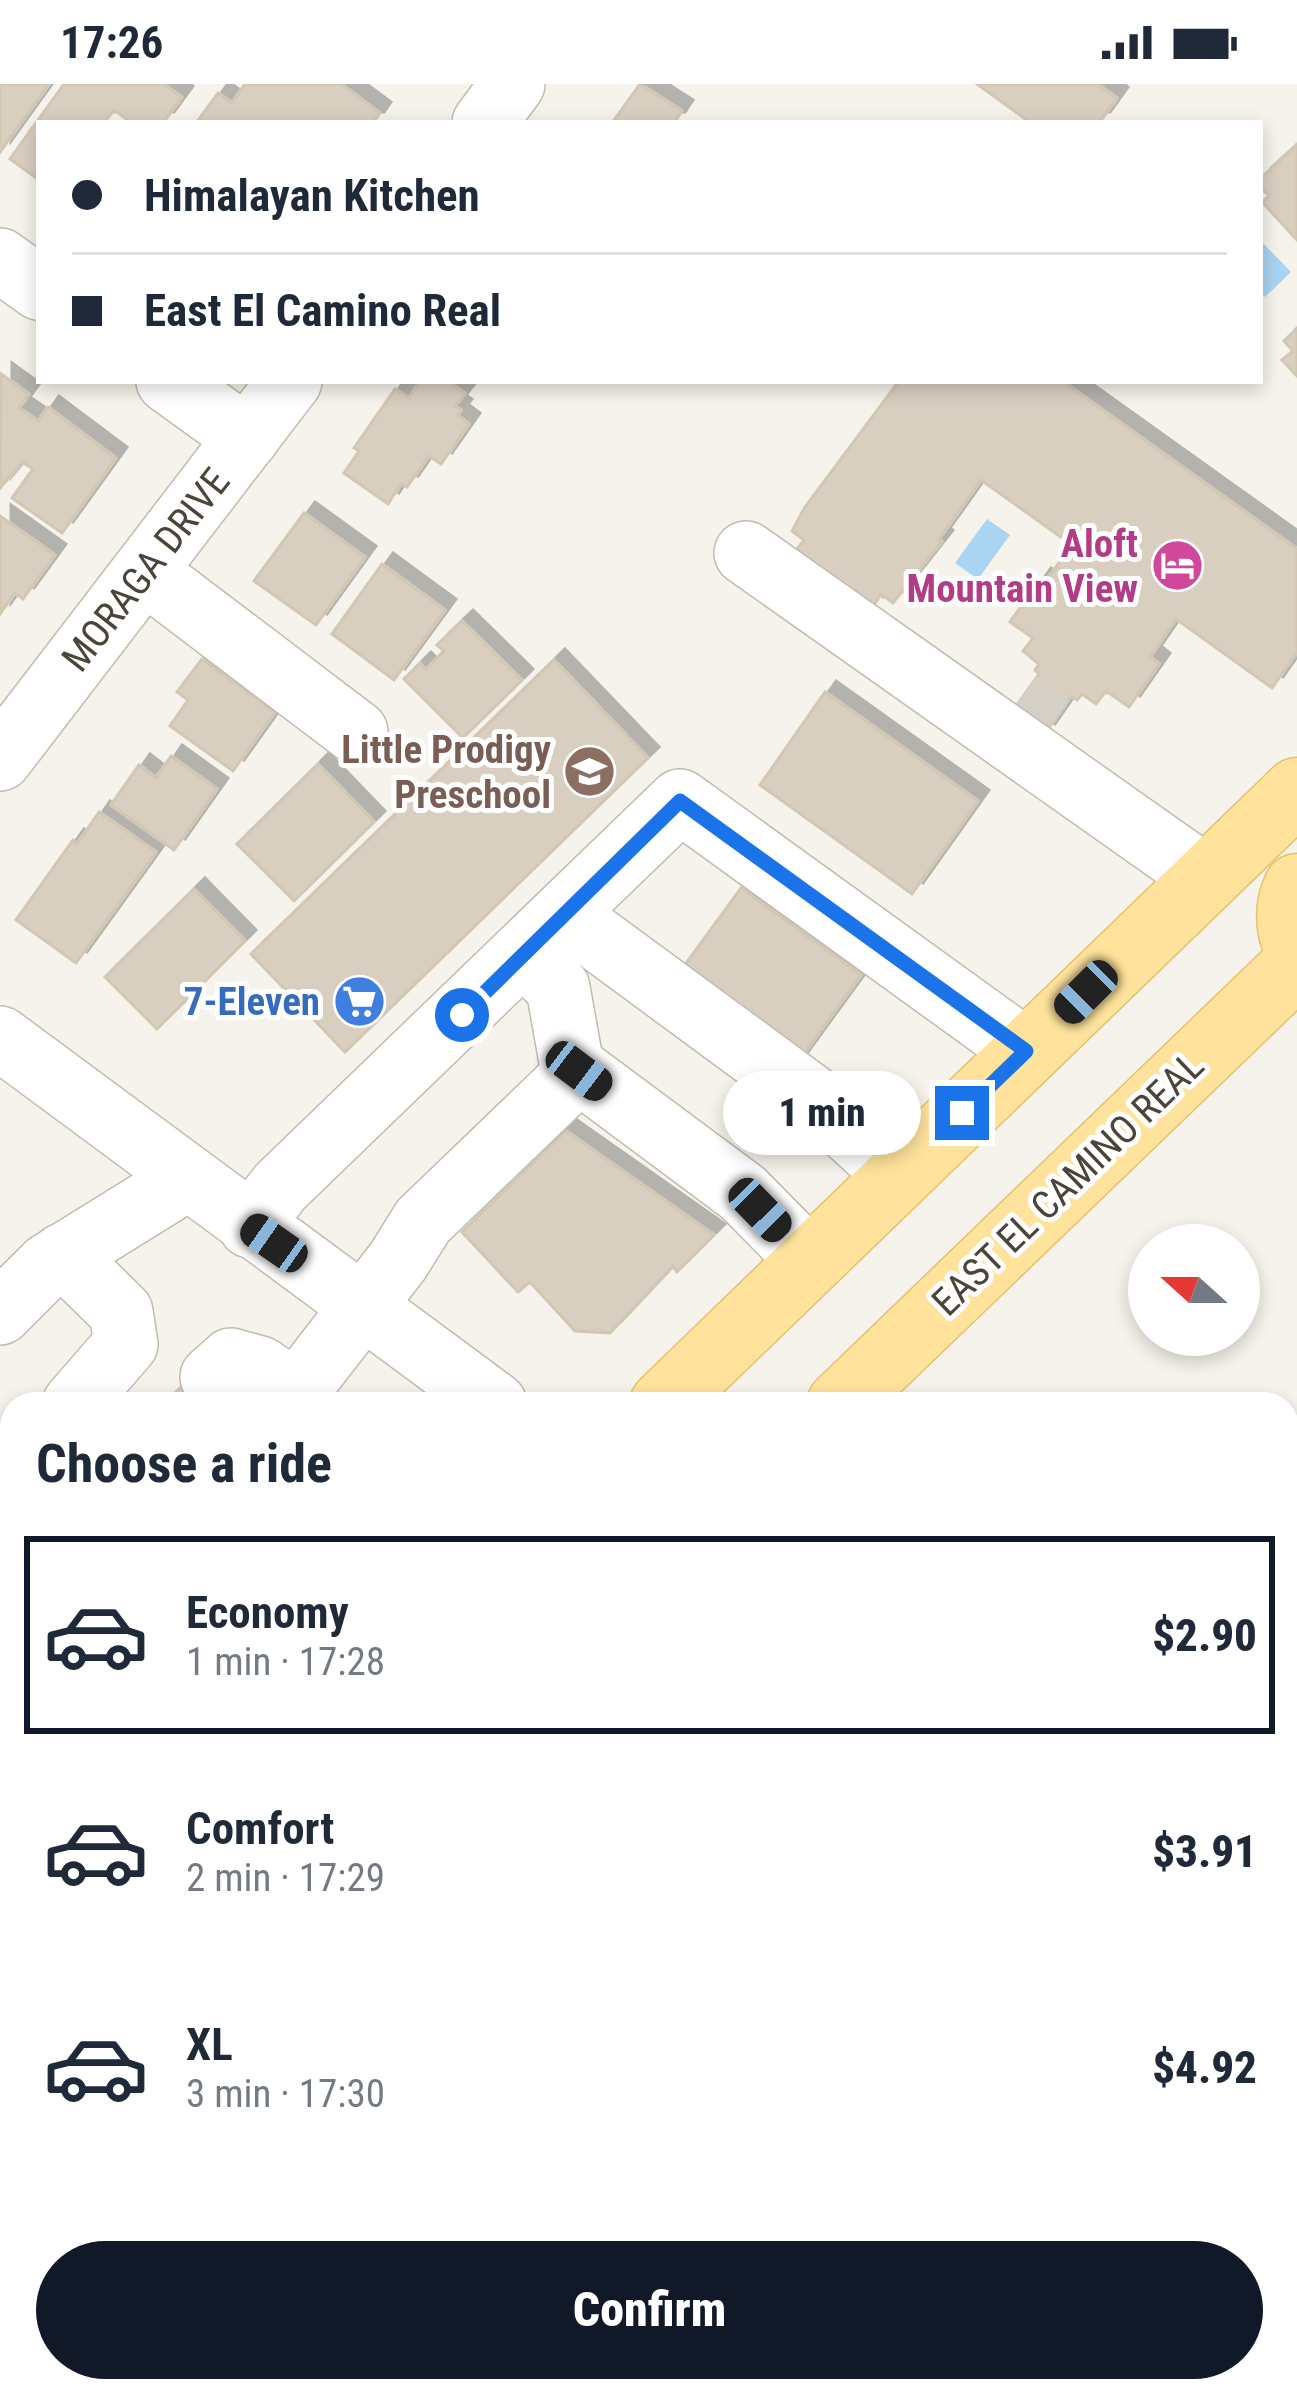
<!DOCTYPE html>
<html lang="en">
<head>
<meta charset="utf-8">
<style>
	:root { --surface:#fff; --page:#f6f6f7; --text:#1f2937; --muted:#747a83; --line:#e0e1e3; --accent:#111827 }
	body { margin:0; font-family:"Roboto Condensed",sans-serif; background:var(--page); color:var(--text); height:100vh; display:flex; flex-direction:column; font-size:45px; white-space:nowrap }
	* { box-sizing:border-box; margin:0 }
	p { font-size:39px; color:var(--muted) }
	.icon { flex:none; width:66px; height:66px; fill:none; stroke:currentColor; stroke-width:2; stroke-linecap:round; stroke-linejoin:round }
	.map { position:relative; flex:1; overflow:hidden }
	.details { position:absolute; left:0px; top:1308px; width:1299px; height:1011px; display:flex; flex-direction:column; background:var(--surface); border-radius:36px 36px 0 0; box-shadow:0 6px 18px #0003 }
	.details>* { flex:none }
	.top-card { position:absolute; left:36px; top:36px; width:1227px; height:264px; border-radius:0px; box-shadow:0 6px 18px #0003; display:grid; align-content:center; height:264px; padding:0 36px; background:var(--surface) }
	.needle { width:78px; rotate:291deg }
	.controls { position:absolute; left:1128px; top:1140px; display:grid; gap:24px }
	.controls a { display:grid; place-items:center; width:132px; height:132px; border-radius:50%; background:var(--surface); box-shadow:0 6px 18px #0003; font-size:60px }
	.end { position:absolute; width:54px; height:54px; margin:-27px; border:15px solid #1a73e8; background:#fff; box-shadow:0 0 0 6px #fff }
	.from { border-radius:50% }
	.bubble { position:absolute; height:84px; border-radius:42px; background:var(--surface); box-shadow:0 6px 18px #0003; font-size:39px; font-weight:800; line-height:84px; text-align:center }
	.car { position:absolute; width:36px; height:72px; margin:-36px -18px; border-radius:15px; box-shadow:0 0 9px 3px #0007; background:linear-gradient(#222 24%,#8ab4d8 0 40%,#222 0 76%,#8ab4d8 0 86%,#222 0) }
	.top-card b { display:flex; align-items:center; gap:42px; height:114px; font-size:45px }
	.top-card b+b { border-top:3px solid var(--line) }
	.top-card i { width:30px; height:30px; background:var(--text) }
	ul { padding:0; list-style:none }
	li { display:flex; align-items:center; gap:36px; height:198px; margin:0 24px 18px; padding:0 12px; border:6px solid transparent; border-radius:0px }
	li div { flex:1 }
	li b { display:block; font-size:45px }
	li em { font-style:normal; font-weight:800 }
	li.active { border-color:var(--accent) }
	li>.icon { width:108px; height:108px; stroke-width:1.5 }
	h2 { padding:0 36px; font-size:54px; line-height:144px }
	.action { display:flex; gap:24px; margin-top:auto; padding:24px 36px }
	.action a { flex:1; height:138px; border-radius:72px; background:var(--accent); color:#fff; font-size:48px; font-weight:800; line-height:138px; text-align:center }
	.status { display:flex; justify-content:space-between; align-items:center; height:84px; padding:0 60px; background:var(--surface); direction:ltr }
	.status svg { height:33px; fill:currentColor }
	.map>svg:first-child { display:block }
	.water { fill:#a9d4f2 }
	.building { fill:#d8cfc1; stroke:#d3c7b4; stroke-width:3; filter:url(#shadow) }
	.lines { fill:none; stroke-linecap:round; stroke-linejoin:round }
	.minor-tunnel { stroke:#d4d0c8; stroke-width:63; stroke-dasharray:63 32; stroke-linecap:butt }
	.minor-casing { stroke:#c2bbae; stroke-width:66 }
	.major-casing { stroke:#e6c16a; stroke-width:69 }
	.highway-casing { stroke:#e0a43c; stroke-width:69 }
	.path { stroke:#c4b79f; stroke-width:8; stroke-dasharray:6 6; stroke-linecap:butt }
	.minor { stroke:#fff; stroke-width:63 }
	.major { stroke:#ffe39c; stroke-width:66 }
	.highway { stroke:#ffcf6e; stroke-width:66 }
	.route { stroke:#1a73e8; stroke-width:15 }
	.labels { text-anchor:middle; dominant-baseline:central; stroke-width:10; stroke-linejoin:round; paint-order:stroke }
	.hotel-label { font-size:39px; font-weight:bold; fill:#b23c85; stroke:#fff; text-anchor:end }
	.street-label { font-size:39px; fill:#4b4439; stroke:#fff }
	.education-label { font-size:39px; font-weight:bold; fill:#785e54; stroke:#fff; text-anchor:end }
	.shop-label { font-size:39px; font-weight:bold; fill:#366cbe; stroke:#fff; text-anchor:end }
</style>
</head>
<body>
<div class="status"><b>17:26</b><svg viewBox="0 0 49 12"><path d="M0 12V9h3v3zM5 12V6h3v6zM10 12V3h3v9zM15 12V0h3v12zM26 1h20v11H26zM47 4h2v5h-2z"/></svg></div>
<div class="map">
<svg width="1297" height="2318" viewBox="0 0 1297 2318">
	<defs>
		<filter id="shadow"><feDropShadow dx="11" dy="-11" stdDeviation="0" flood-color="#0004"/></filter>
	</defs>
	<rect width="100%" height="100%" fill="#f6f3ec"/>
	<!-- water -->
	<g class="water">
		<path d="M1260 156 1291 188 1265 213 1260 208Z"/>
		<path d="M987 435 1010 451 978 495 955 479Z"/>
	</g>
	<!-- building -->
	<g class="building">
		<path d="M0 0H49L0 68Z"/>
		<path d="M64 0H163L182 13 163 39H132L114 26 104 39H39V96L10 75Z"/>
		<path d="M245 0H341L380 29 373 39H196L218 9 232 19Z"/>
		<path d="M640 0 682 27 674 39H612Z"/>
		<path d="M977 0H1097L1117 14 1099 39H1031Z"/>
		<path d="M1297 61V156L1262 118 1269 112 1260 103V95Z"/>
		<path d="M1297 244V292L1282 276 1293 267 1284 257Z"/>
		<path d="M1 290 29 310 19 324 38 337 48 323 116 374 62 449 12 414 33 385 22 378 0 404Z"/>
		<path d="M420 297H447L465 309 455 322 461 326 457 331 469 340 441 380 429 372 407 403 401 400 388 420 344 389 359 367 354 364 395 305 409 314Z"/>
		<path d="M899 297H1062L1297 465V568L1272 604 1176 535 1150 573 1159 580 1129 623 1106 607 1096 620 1082 610 1077 616 1071 612 1044 651 1012 628 1039 590 1035 586 1039 580 1023 567 1033 554 1010 538 1040 495 1045 498 1072 461 981 396 939 455 942 457 893 519 881 510 872 524 795 468 804 456 792 447 805 423Z"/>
		<path d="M304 429 365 473 316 541 254 497Z"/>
		<path d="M0 432 55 471 23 515 15 509 0 530Z"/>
		<path d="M382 480 445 526 394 596 332 550Z"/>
		<path d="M462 537 522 596 463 654 404 595 420 579 426 585 444 567 437 561Z"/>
		<path d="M202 575 275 628 233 687 170 642 188 616 177 608Z"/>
		<path d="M554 576 648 674 345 968 251 870Z"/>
		<path d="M825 608 978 717 912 810 760 701Z"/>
		<path d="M171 672 217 705 174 766 111 721 139 681 156 694Z"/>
		<path d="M318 680 374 738 294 817 237 760Z"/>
		<path d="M99 728 156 768 76 879 16 836 73 756 77 760Z"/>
		<path d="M741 804 861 891 797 979 676 893Z"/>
		<path d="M194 805 245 857 157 945 105 893Z"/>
		<path d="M566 1047 714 1151 677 1188 673 1182 610 1249 575 1247 530 1198 518 1208 462 1148Z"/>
		<path d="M202 1283 233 1316 229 1320H164Z"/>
		<path d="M0 1583 12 1591V1684L0 1701Z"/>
		<path d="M1297 1713V1756L1287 1745V1722Z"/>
		<path d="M1297 1783V2003L1287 1992V1793Z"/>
		<path d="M29 2307H234L245 2318 283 2307H514L502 2318H17Z"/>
		<path d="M524 2307H1241L1252 2318H513Z"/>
	</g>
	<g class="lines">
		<!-- minor-tunnel -->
		<path class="minor-tunnel" d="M1018 619 1050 642"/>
		<defs>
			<g id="minor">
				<path d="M484 39 513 0"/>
				<path d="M0 176 39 204"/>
				<path d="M168 297 247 354"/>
				<path d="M746 469 1205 793"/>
				<path d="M145 488 356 648"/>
				<path d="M0 675 290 297"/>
				<path d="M565 831 811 1012 897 1091"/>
				<path d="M525 870 558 904 574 994"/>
				<path d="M0 954 495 1320"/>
				<path d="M250 1142 280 1103 680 717 1026 967"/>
				<path d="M63 1171 121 1228 126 1260 74 1320"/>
				<path d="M0 1229 48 1181 187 1095"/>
				<path d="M212 1293 231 1276 260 1284 295 1309"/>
				<path d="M287 1320 398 1177 423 1137 579 987 743 1109 809 1176"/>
				<path d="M0 1392 12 1381"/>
				<path d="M0 1533 12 1542"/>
				<path d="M1287 1606 1297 1591"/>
				<path d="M1287 2076 1297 2087"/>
				<path d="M1287 2193 1297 2203"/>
				<path d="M694 2307 704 2318"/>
			</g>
			<g id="major">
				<path d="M1297 803C1288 821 1288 844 1297 862"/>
				<path d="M663 1320 1297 707"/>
				<path d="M840 1320 1297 880"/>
				<path d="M0 1967 12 1955"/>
			</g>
			<path id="highway" d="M0 2132 6 2124"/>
		</defs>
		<!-- minor casing -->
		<use href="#minor" class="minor-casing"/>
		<!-- major casing -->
		<use href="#major" class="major-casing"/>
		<!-- highway casing -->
		<use href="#highway" class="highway-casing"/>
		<!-- path -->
		<g class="path">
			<path d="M763 2307 774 2318"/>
			<path d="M519 2318 532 2307"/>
		</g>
		<!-- minor -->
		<use href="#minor" class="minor"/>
		<!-- major -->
		<use href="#major" class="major"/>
		<!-- highway -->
		<use href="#highway" class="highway"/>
	</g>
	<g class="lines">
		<!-- route -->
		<path class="route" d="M462 931 680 717 1026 967 962 1029"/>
	</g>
	<!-- icons -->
	<defs>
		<symbol id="hotel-disc" viewBox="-11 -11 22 22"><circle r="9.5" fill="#d1479c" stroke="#fff"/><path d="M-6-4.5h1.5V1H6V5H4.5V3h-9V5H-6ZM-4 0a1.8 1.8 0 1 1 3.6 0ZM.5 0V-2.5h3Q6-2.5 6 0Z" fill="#fff"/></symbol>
		<symbol id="school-disc" viewBox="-11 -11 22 22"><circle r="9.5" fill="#8d6e63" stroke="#fff"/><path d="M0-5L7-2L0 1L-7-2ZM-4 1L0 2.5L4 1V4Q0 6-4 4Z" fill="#fff"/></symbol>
		<symbol id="supermarket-disc" viewBox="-11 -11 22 22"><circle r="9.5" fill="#3f7fe0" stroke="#fff"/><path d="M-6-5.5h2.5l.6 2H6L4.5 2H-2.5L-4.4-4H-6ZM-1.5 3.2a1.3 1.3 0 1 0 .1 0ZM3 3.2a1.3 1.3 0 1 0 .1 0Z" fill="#fff"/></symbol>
	</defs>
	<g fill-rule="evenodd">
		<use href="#hotel-disc" x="1148" y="452" width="59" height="59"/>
		<use href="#school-disc" x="560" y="658" width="59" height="59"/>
		<use href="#supermarket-disc" x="330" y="888" width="59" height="59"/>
	</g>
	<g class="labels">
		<!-- hotel labels -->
		<g class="hotel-label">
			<text x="1138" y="460">Aloft<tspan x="1138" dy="45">Mountain View</tspan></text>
		</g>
		<!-- street labels -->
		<g class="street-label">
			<text transform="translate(146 486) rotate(-52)">MORAGA DRIVE</text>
			<text transform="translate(1068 1100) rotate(-44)">EAST EL CAMINO REAL</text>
		</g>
		<!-- education labels -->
		<g class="education-label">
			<text x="551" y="666">Little Prodigy<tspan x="551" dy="45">Preschool</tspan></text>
		</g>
		<!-- shop labels -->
		<g class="shop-label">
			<text x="320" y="918">7-Eleven</text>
		</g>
	</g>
</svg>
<div class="controls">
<a><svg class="needle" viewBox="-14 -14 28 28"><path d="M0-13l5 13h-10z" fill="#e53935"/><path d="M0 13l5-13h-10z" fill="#747a83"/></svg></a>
</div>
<i class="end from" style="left:462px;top:931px"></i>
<i class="end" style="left:962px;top:1029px"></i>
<div class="bubble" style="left:723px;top:987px;width:198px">1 min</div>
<i class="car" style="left:1086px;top:908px;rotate:225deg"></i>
<i class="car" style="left:579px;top:987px;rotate:127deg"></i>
<i class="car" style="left:760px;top:1126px;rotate:136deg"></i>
<i class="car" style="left:274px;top:1159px;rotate:305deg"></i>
<div class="top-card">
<b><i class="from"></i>Himalayan Kitchen</b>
<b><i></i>East El Camino Real</b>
</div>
<section class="details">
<h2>Choose a ride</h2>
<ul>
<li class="active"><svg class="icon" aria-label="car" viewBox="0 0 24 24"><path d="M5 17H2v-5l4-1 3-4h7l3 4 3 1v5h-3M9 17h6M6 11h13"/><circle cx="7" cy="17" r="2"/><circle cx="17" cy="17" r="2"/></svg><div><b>Economy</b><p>1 min · 17:28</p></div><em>$2.90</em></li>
<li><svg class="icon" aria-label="car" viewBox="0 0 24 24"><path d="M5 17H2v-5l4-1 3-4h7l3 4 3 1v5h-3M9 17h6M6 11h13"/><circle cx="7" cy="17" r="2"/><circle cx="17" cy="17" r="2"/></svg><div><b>Comfort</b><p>2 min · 17:29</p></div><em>$3.91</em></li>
<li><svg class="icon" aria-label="car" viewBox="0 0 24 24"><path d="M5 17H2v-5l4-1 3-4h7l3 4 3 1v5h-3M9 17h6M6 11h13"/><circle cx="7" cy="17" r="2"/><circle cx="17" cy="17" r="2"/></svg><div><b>XL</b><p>3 min · 17:30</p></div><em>$4.92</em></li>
</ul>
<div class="action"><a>Confirm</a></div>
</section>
</div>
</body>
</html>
